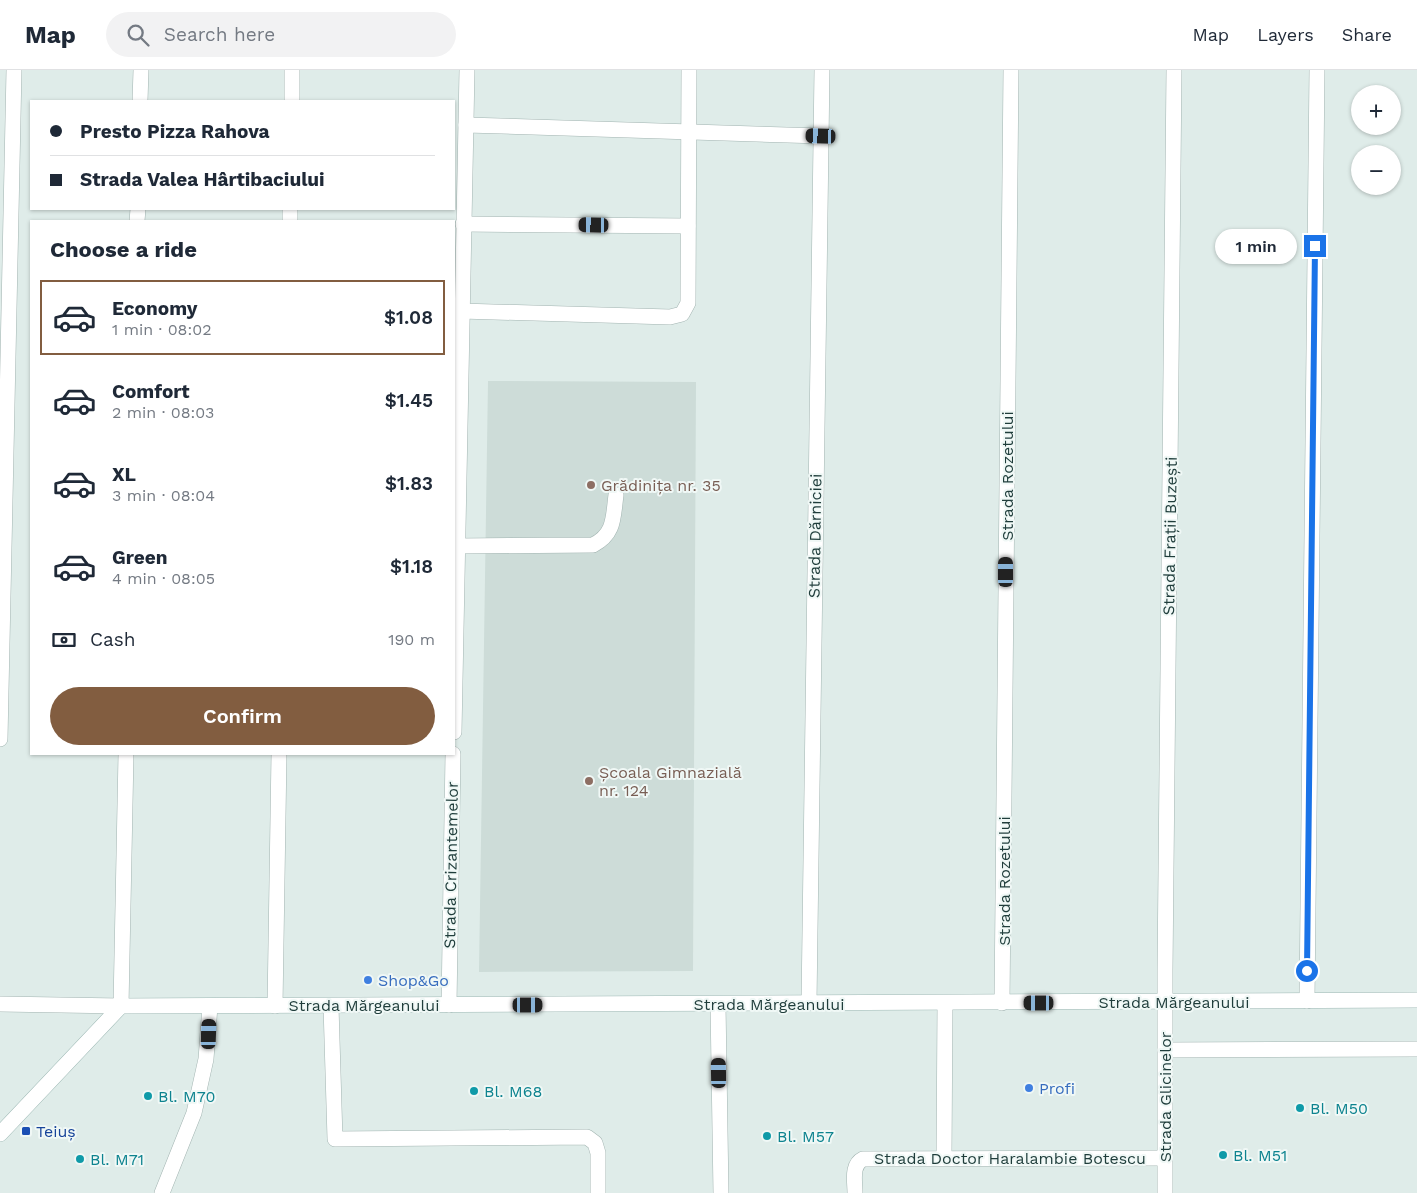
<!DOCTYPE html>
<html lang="en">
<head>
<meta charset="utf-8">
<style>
	:root { --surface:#fff; --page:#f2f2f3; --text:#1f2937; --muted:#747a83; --line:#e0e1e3; --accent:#825d40 }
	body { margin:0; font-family:"Work Sans",sans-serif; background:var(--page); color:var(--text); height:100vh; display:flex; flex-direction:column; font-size:19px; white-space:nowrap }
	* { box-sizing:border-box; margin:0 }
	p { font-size:16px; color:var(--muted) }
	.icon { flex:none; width:28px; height:28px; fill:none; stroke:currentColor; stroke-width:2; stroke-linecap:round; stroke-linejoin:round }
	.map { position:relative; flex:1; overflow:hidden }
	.panel { position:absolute; left:30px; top:150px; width:425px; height:535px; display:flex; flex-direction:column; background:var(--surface); border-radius:0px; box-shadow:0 1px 4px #0004 }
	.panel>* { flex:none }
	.hud { position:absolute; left:30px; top:30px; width:425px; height:110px; border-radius:0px; box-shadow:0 1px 4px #0004; display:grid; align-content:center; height:110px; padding:0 20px; background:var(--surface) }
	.fabs { position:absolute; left:1351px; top:15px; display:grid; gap:10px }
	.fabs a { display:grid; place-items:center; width:50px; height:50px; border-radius:50%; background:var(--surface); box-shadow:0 1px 4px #0004; font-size:25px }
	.end { position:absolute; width:22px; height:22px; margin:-11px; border:6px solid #1a73e8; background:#fff; box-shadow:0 0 0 2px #fff }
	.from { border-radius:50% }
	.bubble { position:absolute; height:35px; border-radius:18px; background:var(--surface); box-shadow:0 1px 4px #0004; font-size:16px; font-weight:600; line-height:35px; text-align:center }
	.car { position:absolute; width:15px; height:30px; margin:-15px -8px; border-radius:6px; box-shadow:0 0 4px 1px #0007; background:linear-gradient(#222 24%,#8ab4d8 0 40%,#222 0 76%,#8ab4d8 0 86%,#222 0) }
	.hud b { display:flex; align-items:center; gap:18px; height:48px; font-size:19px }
	.hud b+b { border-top:1px solid var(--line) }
	.hud i { width:12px; height:12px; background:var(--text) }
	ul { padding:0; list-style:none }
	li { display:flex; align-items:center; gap:15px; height:75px; margin:0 10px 8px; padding:0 10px; border:2px solid transparent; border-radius:0px }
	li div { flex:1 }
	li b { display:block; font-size:19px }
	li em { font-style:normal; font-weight:600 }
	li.selected { border-color:var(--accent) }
	li>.icon { width:45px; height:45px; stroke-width:1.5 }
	h2 { padding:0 20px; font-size:22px; line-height:60px }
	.pay { display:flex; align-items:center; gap:12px; height:55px; padding:0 20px; font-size:19px }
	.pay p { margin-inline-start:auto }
	.button { display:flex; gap:10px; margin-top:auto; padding:10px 20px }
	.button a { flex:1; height:58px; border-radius:30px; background:var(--accent); color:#fff; font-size:20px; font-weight:600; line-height:58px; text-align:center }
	header { display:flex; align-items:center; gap:30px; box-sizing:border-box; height:70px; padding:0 25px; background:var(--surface); border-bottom:1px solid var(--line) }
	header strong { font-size:24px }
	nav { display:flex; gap:28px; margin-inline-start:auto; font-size:18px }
	.search { width:350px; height:45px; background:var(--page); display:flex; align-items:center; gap:12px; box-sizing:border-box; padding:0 18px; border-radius:28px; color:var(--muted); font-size:19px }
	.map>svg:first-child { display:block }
	.built { fill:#cddcd8 }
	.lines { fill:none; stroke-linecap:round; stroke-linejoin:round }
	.lane-casing { stroke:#a2b4b1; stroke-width:16 }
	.street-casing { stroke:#a2b4b1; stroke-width:16 }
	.secondary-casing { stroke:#9db8b4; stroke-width:16 }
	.lane { stroke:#fff; stroke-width:15 }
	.street { stroke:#fff; stroke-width:15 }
	.secondary { stroke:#fff; stroke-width:15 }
	.route { stroke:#1a73e8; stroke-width:6 }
	.education-dot { fill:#8d6e63; stroke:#f0f8f6; stroke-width:2 }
	.shop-dot { fill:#3f7fe0; stroke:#f0f8f6; stroke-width:2 }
	.culture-dot { fill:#0f9aa8; stroke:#f0f8f6; stroke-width:2 }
	.transit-dot { fill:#1a4fb4; stroke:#f0f8f6; stroke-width:2 }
	.labels { text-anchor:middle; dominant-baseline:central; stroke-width:4; stroke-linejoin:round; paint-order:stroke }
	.street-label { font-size:16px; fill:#1f3d3b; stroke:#f0f8f6 }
	.education-label { font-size:16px; fill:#785e54; stroke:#f0f8f6; text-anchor:start }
	.shop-label { font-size:16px; fill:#366cbe; stroke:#f0f8f6; text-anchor:start }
	.culture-label { font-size:16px; fill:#0d838f; stroke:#f0f8f6; text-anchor:start }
	.transit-label { font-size:16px; fill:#164399; stroke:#f0f8f6; text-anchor:start }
</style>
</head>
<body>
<header>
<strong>Map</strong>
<div class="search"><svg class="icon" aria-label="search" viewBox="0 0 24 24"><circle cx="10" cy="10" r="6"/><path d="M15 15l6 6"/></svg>Search here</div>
<nav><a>Map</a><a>Layers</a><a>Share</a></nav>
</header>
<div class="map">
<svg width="1417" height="1123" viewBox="0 0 1417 1123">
	<rect width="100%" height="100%" fill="#dfece9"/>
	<!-- built -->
	<path class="built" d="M488 311 696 312 693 901 479 902Z"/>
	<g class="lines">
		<defs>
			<g id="lane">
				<path d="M466 55 821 66"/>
				<path d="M463 154 688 156"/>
				<path d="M461 241 670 247 682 244 688 233 689 0"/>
				<path d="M457 476 593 475C615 464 613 447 616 425"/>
				<path d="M944 1088 945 933"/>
				<path d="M162 1123 194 1043 206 989 210 936"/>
			</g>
			<g id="street">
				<path d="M140 31 141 0"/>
				<path d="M292 31V0"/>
				<path d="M137 151 138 139"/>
				<path d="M290 151V139"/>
				<path d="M454 662 467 0"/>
				<path d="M0 669 14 0"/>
				<path d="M1307 931 1317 0"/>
				<path d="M809 933 822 0"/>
				<path d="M1002 933 1011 0"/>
				<path d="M0 934 121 936 126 684"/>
				<path d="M718 934 721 1123"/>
				<path d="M449 935 453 684"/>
				<path d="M275 936 279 684"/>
				<path d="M331 936 335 1069 587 1067 595 1073 598 1083V1123"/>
				<path d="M1165 980 1417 979"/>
				<path d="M855 1123C855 1111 851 1095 863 1089L1165 1088"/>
				<path d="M1165 1123V900L1174 0"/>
			</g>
			<path id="secondary" d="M0 1064 121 936 1417 930"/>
		</defs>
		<!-- lane casing -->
		<use href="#lane" class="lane-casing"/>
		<!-- street casing -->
		<use href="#street" class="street-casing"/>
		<!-- secondary casing -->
		<use href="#secondary" class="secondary-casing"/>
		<!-- lane -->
		<use href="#lane" class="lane"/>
		<!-- street -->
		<use href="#street" class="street"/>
		<!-- secondary -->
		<use href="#secondary" class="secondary"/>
	</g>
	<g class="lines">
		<!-- route -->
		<path class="route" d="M1307 901 1315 176"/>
	</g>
	<!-- markers -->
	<g class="education-dot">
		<circle cx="591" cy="415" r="5"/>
		<circle cx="589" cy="711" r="5"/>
	</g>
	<g class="shop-dot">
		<circle cx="368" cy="910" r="5"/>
		<circle cx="1029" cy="1018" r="5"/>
	</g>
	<g class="culture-dot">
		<circle cx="474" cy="1021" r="5"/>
		<circle cx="148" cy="1026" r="5"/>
		<circle cx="1300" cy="1038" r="5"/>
		<circle cx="767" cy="1066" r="5"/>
		<circle cx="1223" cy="1085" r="5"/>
		<circle cx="80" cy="1089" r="5"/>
	</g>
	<rect class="transit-dot" x="21" y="1056" width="10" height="10" rx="2.5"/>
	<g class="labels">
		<!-- street labels -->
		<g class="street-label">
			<text transform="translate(1007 406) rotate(-90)">Strada Rozetului</text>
			<text transform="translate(815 466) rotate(-89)">Strada Dărniciei</text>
			<text transform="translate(1170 466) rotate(-89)">Strada Frații Buzești</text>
			<text transform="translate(451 795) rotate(-89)">Strada Crizantemelor</text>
			<text transform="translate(1004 811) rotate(-90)">Strada Rozetului</text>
			<text x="1174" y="932">Strada Mărgeanului</text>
			<text x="769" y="934">Strada Mărgeanului</text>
			<text x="364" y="935">Strada Mărgeanului</text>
			<text transform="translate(1165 1027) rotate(-90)">Strada Glicinelor</text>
			<text x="1010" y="1088">Strada Doctor Haralambie Botescu</text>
		</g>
		<!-- education labels -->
		<g class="education-label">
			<text x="601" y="415">Grădinița nr. 35</text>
			<text x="599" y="702">Școala Gimnazială<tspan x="599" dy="18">nr. 124</tspan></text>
		</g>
		<!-- shop labels -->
		<g class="shop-label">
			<text x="378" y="910">Shop&amp;Go</text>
			<text x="1039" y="1018">Profi</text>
		</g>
		<!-- culture labels -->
		<g class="culture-label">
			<text x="484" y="1021">Bl. M68</text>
			<text x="158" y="1026">Bl. M70</text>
			<text x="1310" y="1038">Bl. M50</text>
			<text x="777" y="1066">Bl. M57</text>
			<text x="1233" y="1085">Bl. M51</text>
			<text x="90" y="1089">Bl. M71</text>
		</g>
		<!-- transit labels -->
		<g class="transit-label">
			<text x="36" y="1061">Teiuș</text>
		</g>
	</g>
</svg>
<div class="fabs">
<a>+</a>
<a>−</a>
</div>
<i class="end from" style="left:1307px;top:901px"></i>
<i class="end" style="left:1315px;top:176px"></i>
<div class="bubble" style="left:1215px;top:159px;width:82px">1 min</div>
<i class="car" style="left:821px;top:66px;rotate:272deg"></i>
<i class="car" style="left:594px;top:155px;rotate:271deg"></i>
<i class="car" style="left:1006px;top:502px;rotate:0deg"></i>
<i class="car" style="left:1039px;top:933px;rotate:270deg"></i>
<i class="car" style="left:528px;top:935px;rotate:90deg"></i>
<i class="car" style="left:209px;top:964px;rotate:2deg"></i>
<i class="car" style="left:719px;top:1003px;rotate:359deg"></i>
<div class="hud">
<b><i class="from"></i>Presto Pizza Rahova</b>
<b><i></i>Strada Valea Hârtibaciului</b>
</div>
<section class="panel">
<h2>Choose a ride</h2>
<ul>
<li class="selected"><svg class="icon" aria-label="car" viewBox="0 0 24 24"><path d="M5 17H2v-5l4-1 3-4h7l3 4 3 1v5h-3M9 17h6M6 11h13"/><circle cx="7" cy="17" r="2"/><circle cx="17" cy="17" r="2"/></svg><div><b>Economy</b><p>1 min · 08:02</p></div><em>$1.08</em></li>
<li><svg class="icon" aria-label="car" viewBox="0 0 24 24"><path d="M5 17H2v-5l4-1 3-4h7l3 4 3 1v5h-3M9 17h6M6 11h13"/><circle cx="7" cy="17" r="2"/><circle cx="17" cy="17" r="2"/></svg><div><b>Comfort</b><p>2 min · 08:03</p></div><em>$1.45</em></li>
<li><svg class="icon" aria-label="car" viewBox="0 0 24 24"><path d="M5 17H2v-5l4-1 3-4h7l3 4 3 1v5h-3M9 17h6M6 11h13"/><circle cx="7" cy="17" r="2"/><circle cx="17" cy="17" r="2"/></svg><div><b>XL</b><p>3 min · 08:04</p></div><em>$1.83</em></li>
<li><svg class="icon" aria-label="car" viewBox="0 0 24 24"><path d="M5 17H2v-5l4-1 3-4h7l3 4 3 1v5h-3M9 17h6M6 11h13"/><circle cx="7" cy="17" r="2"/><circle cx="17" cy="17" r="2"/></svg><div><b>Green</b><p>4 min · 08:05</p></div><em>$1.18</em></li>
</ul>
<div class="pay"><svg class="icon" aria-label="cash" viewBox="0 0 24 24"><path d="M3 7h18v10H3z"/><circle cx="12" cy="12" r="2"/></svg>Cash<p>190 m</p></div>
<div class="button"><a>Confirm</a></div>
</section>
</div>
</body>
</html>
